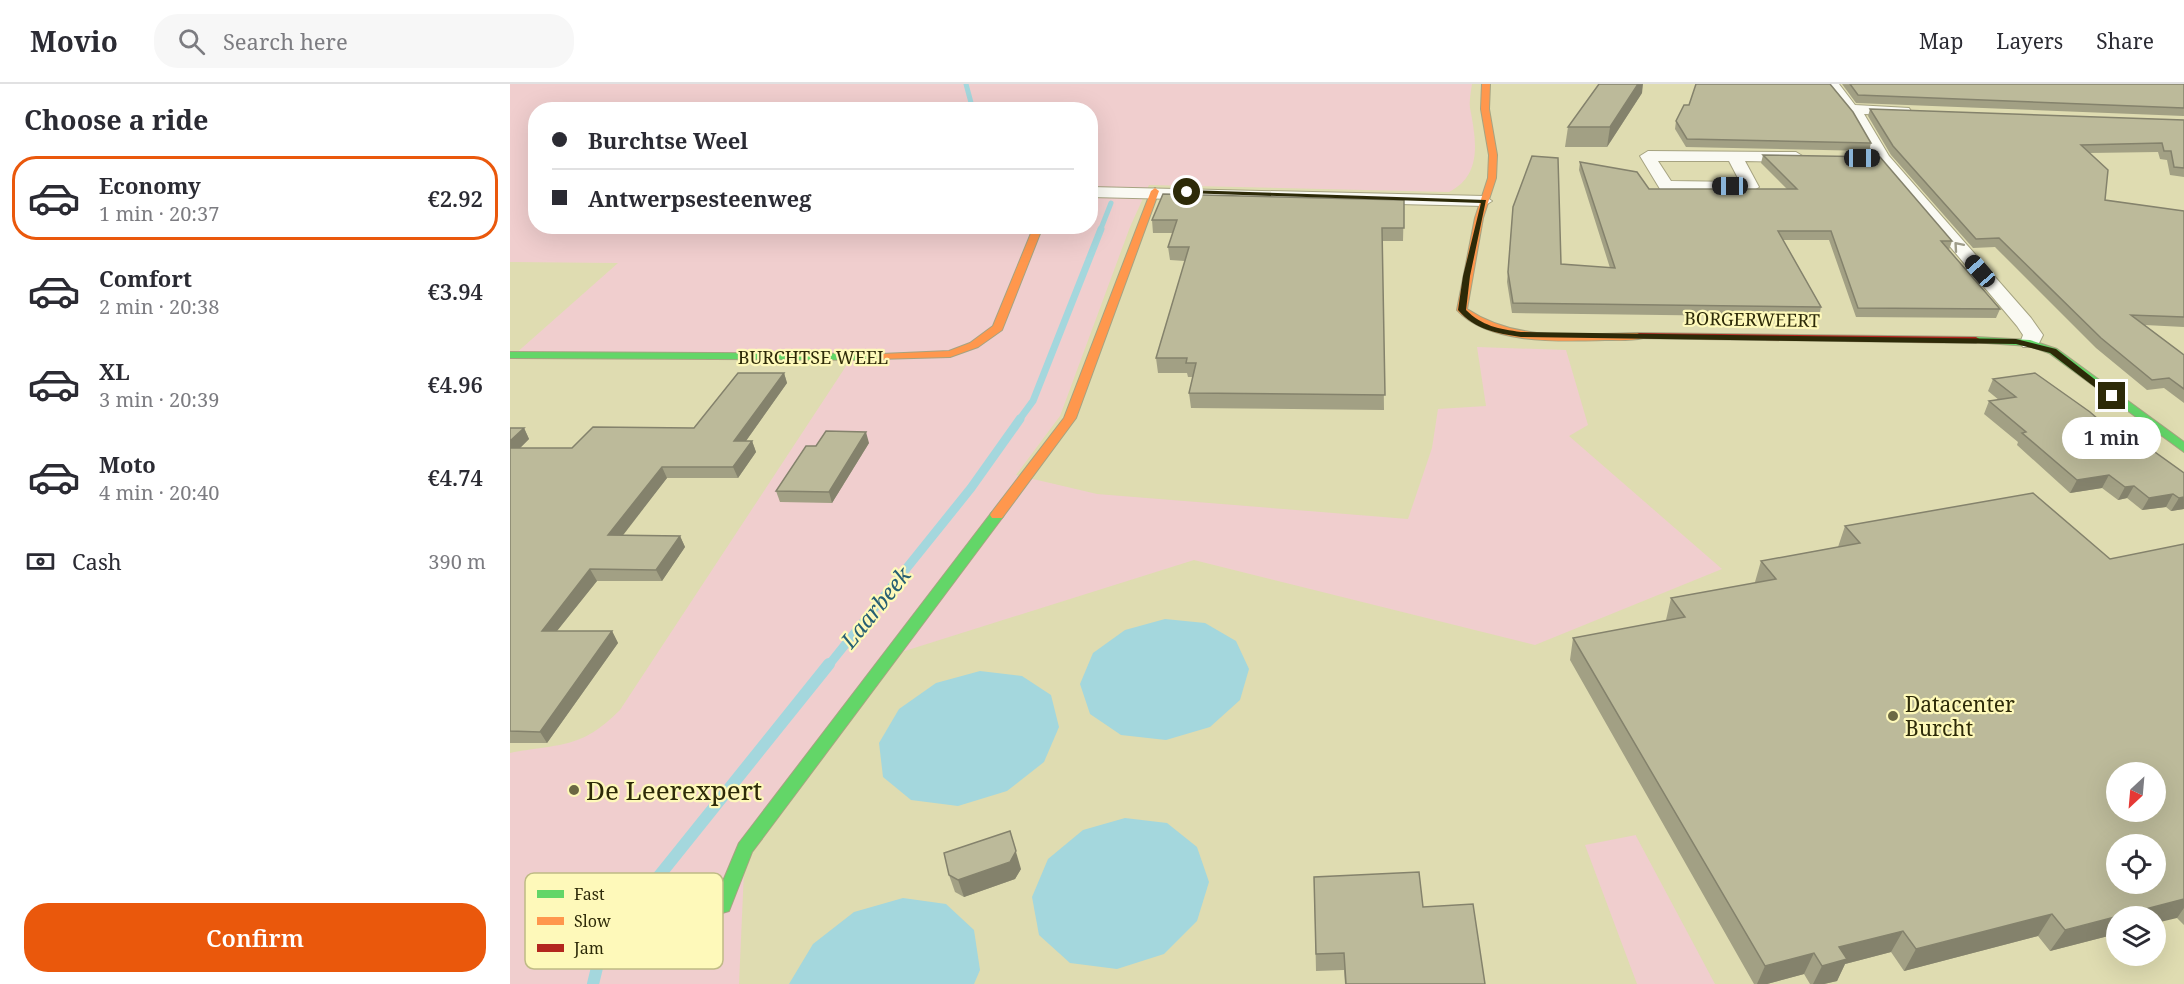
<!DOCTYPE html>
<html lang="en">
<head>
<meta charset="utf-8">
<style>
	:root { --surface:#fff; --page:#f7f7f7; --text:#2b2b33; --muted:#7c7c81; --line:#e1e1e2; --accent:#ea580c }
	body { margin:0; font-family:"Noto Serif",serif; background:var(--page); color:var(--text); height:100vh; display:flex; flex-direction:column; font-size:22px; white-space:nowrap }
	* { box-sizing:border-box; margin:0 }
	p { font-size:20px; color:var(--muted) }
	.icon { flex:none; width:33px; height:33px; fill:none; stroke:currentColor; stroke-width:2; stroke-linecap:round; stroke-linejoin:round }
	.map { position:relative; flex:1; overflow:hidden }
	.details { display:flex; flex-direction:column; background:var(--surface); width:510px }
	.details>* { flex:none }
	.hud { position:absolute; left:18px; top:18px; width:570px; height:132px; border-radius:24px; box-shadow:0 6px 24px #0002; display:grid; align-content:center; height:132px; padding:0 24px; background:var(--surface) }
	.needle { width:39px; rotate:206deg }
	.controls { position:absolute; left:1596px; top:678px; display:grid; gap:12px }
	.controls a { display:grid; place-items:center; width:60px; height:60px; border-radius:50%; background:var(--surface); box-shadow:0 6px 24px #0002; font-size:30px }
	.end { position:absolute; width:27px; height:27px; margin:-14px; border:8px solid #2d2a08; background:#fff; box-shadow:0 0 0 3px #fff }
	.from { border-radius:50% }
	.bubble { position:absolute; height:42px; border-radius:21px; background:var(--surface); box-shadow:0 6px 24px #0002; font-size:20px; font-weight:600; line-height:42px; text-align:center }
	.car { position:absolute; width:18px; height:36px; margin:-18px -9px; border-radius:8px; box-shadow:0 0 4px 2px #0007; background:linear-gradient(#222 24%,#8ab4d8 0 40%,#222 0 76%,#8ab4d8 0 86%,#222 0) }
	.hud b { display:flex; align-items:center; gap:21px; height:57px; font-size:22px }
	.hud b+b { border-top:2px solid var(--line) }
	.hud i { width:15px; height:15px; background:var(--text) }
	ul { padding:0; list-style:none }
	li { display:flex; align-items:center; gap:18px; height:84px; margin:0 12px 9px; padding:0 12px; border:3px solid transparent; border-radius:24px }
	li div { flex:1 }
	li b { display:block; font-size:22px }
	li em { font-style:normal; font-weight:600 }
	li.current { border-color:var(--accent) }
	li>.icon { width:54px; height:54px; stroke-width:1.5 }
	h2 { padding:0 24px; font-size:27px; line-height:72px }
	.pay { display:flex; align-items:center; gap:15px; height:66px; padding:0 24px; font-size:22px }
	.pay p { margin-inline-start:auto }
	.button { display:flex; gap:12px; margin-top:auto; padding:12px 24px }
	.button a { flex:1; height:69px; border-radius:24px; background:var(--accent); color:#fff; font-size:24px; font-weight:600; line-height:69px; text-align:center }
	header { display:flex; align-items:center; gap:36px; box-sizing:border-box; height:84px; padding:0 30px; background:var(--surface); border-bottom:2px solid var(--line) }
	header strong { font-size:28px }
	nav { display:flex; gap:33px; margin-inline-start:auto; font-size:21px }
	.search { width:420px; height:54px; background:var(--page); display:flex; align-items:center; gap:15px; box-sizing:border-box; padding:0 21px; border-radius:24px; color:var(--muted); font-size:22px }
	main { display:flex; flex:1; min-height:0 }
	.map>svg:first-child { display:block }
	.green { fill:#f0cece; fill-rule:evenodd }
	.water { fill:#a4d7dd }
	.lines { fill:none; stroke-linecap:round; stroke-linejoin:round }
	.stream-far3 { stroke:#a4d7dd; stroke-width:5 }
	.stream-far2 { stroke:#a4d7dd; stroke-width:7 }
	.stream-far1 { stroke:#a4d7dd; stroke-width:9 }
	.stream { stroke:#a4d7dd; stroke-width:12 }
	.street-casing { stroke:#a6a381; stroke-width:2 }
	.fast-casing { stroke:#a6a381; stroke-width:2 }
	.slow-casing { stroke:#a6a381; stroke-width:2 }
	.jam-casing { stroke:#a6a381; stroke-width:2 }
	.street { fill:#fafaf3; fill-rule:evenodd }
	.fast { fill:#63d668; fill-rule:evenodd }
	.slow { fill:#ff974d; fill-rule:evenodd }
	.jam { fill:#b3261e; fill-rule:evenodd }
	.wall { fill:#a2a084 }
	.shaded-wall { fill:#84826c }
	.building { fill:#bcba9a; stroke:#84826c; stroke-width:1.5; fill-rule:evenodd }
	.oneway { stroke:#9e9c89 }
	.route { fill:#2d2a08 }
	.poi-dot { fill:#6b6843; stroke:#fef9ba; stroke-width:2 }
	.labels { text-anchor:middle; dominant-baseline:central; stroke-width:4.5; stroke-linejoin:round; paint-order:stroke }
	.far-street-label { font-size:18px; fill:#2d2a08; stroke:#fef9ba }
	.poi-label { font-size:21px; fill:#2d2a08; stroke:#fef9ba; text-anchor:start }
	.water-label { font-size:22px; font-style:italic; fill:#255f73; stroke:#fef9ba }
	.near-poi-label { font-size:26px; fill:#2d2a08; stroke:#fef9ba; text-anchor:start }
	.key { fill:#fef9ba; stroke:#bfbb85; stroke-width:1.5 }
	.key-label { font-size:16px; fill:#2d2a08 }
</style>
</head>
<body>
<header>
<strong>Movio</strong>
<div class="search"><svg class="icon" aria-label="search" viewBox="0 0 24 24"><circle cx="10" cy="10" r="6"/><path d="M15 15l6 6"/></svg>Search here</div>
<nav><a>Map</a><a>Layers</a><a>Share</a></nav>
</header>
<main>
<section class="details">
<h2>Choose a ride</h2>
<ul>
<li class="current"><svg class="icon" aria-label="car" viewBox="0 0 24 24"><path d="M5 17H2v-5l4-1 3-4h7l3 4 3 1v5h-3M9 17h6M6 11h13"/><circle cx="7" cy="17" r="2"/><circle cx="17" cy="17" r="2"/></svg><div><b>Economy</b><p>1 min · 20:37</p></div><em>€2.92</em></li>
<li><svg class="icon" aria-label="car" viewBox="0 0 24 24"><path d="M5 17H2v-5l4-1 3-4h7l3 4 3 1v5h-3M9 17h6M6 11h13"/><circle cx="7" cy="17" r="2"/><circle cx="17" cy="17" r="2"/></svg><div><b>Comfort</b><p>2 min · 20:38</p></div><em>€3.94</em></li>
<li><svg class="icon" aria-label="car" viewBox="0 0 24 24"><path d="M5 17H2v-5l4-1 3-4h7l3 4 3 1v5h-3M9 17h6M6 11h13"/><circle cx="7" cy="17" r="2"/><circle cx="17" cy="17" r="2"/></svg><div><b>XL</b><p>3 min · 20:39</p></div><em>€4.96</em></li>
<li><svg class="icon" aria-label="car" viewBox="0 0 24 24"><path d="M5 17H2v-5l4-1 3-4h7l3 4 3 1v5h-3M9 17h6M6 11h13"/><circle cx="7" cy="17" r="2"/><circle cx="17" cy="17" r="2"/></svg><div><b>Moto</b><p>4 min · 20:40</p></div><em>€4.74</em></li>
</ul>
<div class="pay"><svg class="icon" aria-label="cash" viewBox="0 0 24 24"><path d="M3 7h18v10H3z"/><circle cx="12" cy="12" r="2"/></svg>Cash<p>390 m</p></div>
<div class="button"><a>Confirm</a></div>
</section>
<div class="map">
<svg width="1674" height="900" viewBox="0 0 1674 900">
	<rect width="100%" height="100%" fill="#dfdcb1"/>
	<!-- green -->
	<g class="green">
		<path d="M0 0H962C961 7 959 17 960 24 966 55 973 91 939 108L639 101 620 143 550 332 506 391 587 410 898 435 922 364 928 325 976 322 967 263 1056 266 1078 341 1059 352 1212 485 1025 561 684 476 382 571 235 764 229 900H0V669C51 659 70 666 110 626L342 273 4 271 108 179 0 178ZM26 26H580V142H26Z"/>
		<path d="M1126 751V752L1205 900H1127L1075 761Z"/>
	</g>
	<!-- water -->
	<g class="water">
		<path d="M655 535 695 539 726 557 739 585 730 616 700 643 656 656 611 651 580 630 570 600 583 569 615 546Z"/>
		<path d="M470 587 512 592 541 611 549 643 534 678 497 707 448 722 401 716 373 693 369 659 389 625 426 599Z"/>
		<path d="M615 734 657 739 687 763 699 798 687 837 654 870 607 885 560 879 529 851 522 813 538 775 573 746Z"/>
		<path d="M393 814 436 820 464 846 470 886 464 900H279L303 860 344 828Z"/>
	</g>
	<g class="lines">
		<!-- stream-far3 -->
		<g class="stream-far3">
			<path d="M456 0 463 26"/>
			<path d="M590 147 601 119"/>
		</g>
		<!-- stream-far2 -->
		<path class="stream-far2" d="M509 336 523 317 591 145"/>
		<!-- stream-far1 -->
		<path class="stream-far1" d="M318 582 461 404 510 335"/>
		<!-- stream -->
		<path class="stream" d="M83 900 92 863 319 580"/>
		<defs>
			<g id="street">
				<path d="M1315 0H1329L1345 21 1399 24 1401 27 1394 31 1354 30 1379 72 1521 234 1533 251 1527 263H1513L1510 259 1513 251 1507 242 1368 77 1343 35Z"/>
				<path d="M1138 67 1286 68 1294 73 1286 78 1235 77 1249 103 1241 108 1156 107 1150 105 1130 72ZM1148 77H1219L1230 98 1161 97Z"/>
				<path d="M580 103 974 112 982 117 974 122 580 113Z"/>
			</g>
			<g id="fast">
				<path d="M1466 253 1520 256 1547 265 1674 358V368L1539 269 1519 262 1462 258 1461 256Z"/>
				<path d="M0 268 371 270 376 273 371 276 0 274Z"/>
				<path d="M487 427 494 431 492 434 242 768 219 827 212 829 205 827 203 821 229 759 482 428Z"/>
			</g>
			<g id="slow">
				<path d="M972 0H980L979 25 987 71 986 94 973 134 957 225C1008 259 1071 250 1129 249L1134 252 1133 254C1121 257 1107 256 1095 256 1051 257 980 261 947 226L965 134 978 94 979 71 971 25Z"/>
				<path d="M645 104 649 107 566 334 492 434H482L480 431 482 428 554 334 641 107Z"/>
				<path d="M524 142H533L492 246 468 263 440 273 367 275V271L371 270 439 267 460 259 483 242Z"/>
			</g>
			<path id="jam" d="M1129 249 1466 253 1471 256 1466 259 1125 254 1124 252Z"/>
		</defs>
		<!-- street casing -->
		<use href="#street" class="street-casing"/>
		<!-- fast casing -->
		<use href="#fast" class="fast-casing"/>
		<!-- slow casing -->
		<use href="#slow" class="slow-casing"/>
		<!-- jam casing -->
		<use href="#jam" class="jam-casing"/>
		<!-- street -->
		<use href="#street" class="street"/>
		<!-- fast -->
		<use href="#fast" class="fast"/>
		<!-- slow -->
		<use href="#slow" class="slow"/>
		<!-- jam -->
		<use href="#jam" class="jam"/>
	</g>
	<!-- wall -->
	<g class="wall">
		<path d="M1332 0H1674V32L1346 19Z"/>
		<path d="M1132 9 1097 63H1055L1058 43Z"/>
		<path d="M1360 25 1674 36V93L1660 91 1657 76 1650 75 1648 68 1579 69 1595 116 1674 127V243L1635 241 1674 271V319L1654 304 1637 306 1586 264 1485 163 1463 164 1381 71 1358 32Z"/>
		<path d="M1166 37 1361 59 1359 67 1176 63 1165 45Z"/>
		<path d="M1253 71 1442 157 1439 166 1490 225 1486 234 1346 233 1319 156H1273L1311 223 1309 233 1002 229 997 198 1003 123 1051 180 1100 184 1069 86 1070 78 1139 105H1277L1251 79Z"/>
		<path d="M894 116 893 157H872L874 326 681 324 679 309 683 293H678L677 289H648L646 274 675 177 660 176 658 163 663 149H643L642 136Z"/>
		<path d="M274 289 277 299 236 357H242L246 368 228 394H157L112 451 170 452 175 463 152 497H87L47 547H102L108 559 37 659H0V344H14L19 355 10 364H62L184 344Z"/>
		<path d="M1483 295 1604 349 1674 389V425L1661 427 1656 423 1632 426 1617 414 1608 416 1592 404 1560 409 1507 361 1508 358 1474 330 1479 317 1489 316 1478 307Z"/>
		<path d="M359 359 322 419 270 418 266 407 306 362Z"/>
		<path d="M1335 442 1600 475 1674 460V841L1667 834 1606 832V850L1540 867 1528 852 1394 887 1381 868 1335 880 1327 897 1314 900H1300L1294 890 1257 900H1244L1060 576 1063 554 1157 537 1156 536 1161 514 1245 499V498L1251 477 1328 463Z"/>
		<path d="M511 785 505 795 454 813 445 808 439 791Z"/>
		<path d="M804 793 913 823 975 900H835L834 886 806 887Z"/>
	</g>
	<!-- shaded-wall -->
	<g class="shaded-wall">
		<path d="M1128 0H1133L1132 9 1097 63 1100 43Z"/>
		<path d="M274 289 277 299 228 368 224 357Z"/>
		<path d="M14 344 19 355 0 374V357Z"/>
		<path d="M356 348 359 359 322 419 319 408Z"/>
		<path d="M242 357 246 368 228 394 223 383Z"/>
		<path d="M152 383 157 394 104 463 98 451Z"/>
		<path d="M1599 391 1592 404 1560 409 1567 396Z"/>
		<path d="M1624 402 1617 414 1608 416 1615 403Z"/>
		<path d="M1663 410 1656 423 1632 426 1639 414Z"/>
		<path d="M1674 413V425L1661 427 1669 414Z"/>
		<path d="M170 452 175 463 152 497 146 486Z"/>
		<path d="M80 485 87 497 38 558 32 547Z"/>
		<path d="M102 547 108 559 37 659 30 648Z"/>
		<path d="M500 747 511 785 505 795 454 813 448 796Z"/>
		<path d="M1674 815V824L1667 834 1646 839V832H1606V850L1540 867 1555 846Z"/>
		<path d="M1542 830 1528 852 1394 887 1406 865Z"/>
		<path d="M1393 847 1381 868 1335 880 1327 897 1314 900H1303L1312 882 1329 863Z"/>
		<path d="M1304 869 1294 890 1257 900H1247L1255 882Z"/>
	</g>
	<!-- building -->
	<g class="building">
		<path d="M1089 0H1128L1100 43H1058Z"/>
		<path d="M1186 0H1320L1343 28 1361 59 1177 55 1166 37 1174 21H1179Z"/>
		<path d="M1340 0H1674V24L1348 11Z"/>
		<path d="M1360 25 1674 36V84L1664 83 1661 67H1654L1652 59 1571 61 1598 86 1595 116 1674 127V233L1621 231 1674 271V305L1659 294 1642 296 1591 254 1489 154 1466 155 1383 62Z"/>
		<path d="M1253 71 1370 73 1442 157H1431L1490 225 1348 224 1321 147H1268L1311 223 1003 219 998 188 1003 123 1022 72 1048 74 1051 180 1105 184 1070 78 1127 88 1139 105H1287Z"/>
		<path d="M653 110 894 116V144H872L875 311 679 309 686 279H676L677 274H646L679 163H658L667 136H642Z"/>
		<path d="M228 289H274L224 357H242L223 383H152L98 451 170 452 146 486 80 485 32 547H102L30 648 0 647V364H62L83 343 184 344Z"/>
		<path d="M1525 289 1580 328 1604 349 1621 351 1674 389V413L1669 414 1663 410 1639 414 1624 402 1615 403 1599 391 1567 396 1512 349 1516 348 1479 317 1506 313 1483 295Z"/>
		<path d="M0 344H14L0 357Z"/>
		<path d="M316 347 356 348 319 408 266 407 296 362H306Z"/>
		<path d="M1523 409 1600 475 1674 460V815L1555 846 1542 830 1406 865 1393 847 1329 863 1337 875 1312 882 1304 869 1255 882 1063 554 1175 533 1161 514 1266 495 1251 477 1350 459 1335 442ZM1606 688H1646V728H1606ZM1606 760H1646V800H1606Z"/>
		<path d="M500 747 506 767 500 778 448 796 439 791 434 769Z"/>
		<path d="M909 788 913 823 963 820 975 900H836L834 869 806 870 804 793Z"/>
	</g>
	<!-- one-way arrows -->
	<defs><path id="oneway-chevron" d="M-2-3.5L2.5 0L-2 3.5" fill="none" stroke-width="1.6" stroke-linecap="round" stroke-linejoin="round" transform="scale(1.5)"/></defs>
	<use class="oneway" href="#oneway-chevron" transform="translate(1448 162) rotate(-131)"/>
	<!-- route -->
	<path class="route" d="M677 106 976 116 960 192 956 226C972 242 989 245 1011 248L1506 255 1546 265 1606 312 1599 314 1540 269 1506 260 1011 253C986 249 965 246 948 226L953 192 971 119 675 109Z"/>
	<!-- markers -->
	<g class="poi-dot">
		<circle cx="1383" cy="632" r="6"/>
		<circle cx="64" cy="706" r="6"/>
	</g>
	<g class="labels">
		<!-- far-street labels -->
		<g class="far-street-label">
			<text transform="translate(1242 235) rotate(1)">BORGERWEERT</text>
			<text x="303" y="273">BURCHTSE WEEL</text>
		</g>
		<!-- poi labels -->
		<g class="poi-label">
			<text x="1395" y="620">Datacenter<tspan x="1395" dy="24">Burcht</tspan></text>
		</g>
		<!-- water labels -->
		<g class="water-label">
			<text transform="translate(365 523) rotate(-51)">Laarbeek</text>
		</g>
		<!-- near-poi labels -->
		<g class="near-poi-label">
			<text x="76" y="706">De Leerexpert</text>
		</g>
	</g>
	<!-- legend -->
	<rect x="15" y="789" width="198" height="96" rx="9" class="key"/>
	<rect x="27" y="806" width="27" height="8" fill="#63d668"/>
	<rect x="27" y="833" width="27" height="8" fill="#ff974d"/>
	<rect x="27" y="860" width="27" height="8" fill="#b3261e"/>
	<g class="key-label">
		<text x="64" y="816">Fast</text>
		<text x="64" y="843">Slow</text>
		<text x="64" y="870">Jam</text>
	</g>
</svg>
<div class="controls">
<a><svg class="needle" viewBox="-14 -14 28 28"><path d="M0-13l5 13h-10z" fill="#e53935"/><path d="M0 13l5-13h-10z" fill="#7c7c81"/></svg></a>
<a><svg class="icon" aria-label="locate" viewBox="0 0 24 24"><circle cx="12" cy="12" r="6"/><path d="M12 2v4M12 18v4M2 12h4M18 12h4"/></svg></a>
<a><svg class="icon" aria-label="layers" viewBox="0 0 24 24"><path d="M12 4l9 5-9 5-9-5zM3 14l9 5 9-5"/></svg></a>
</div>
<i class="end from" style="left:677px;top:108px"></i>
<i class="end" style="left:1602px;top:312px"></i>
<div class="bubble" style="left:1552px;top:333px;width:99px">1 min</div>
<i class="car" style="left:1352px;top:74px;rotate:90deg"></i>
<i class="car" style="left:1220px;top:102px;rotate:270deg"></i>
<i class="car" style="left:1470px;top:187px;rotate:319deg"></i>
<div class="hud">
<b><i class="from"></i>Burchtse Weel</b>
<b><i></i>Antwerpsesteenweg</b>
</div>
</div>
</main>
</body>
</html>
